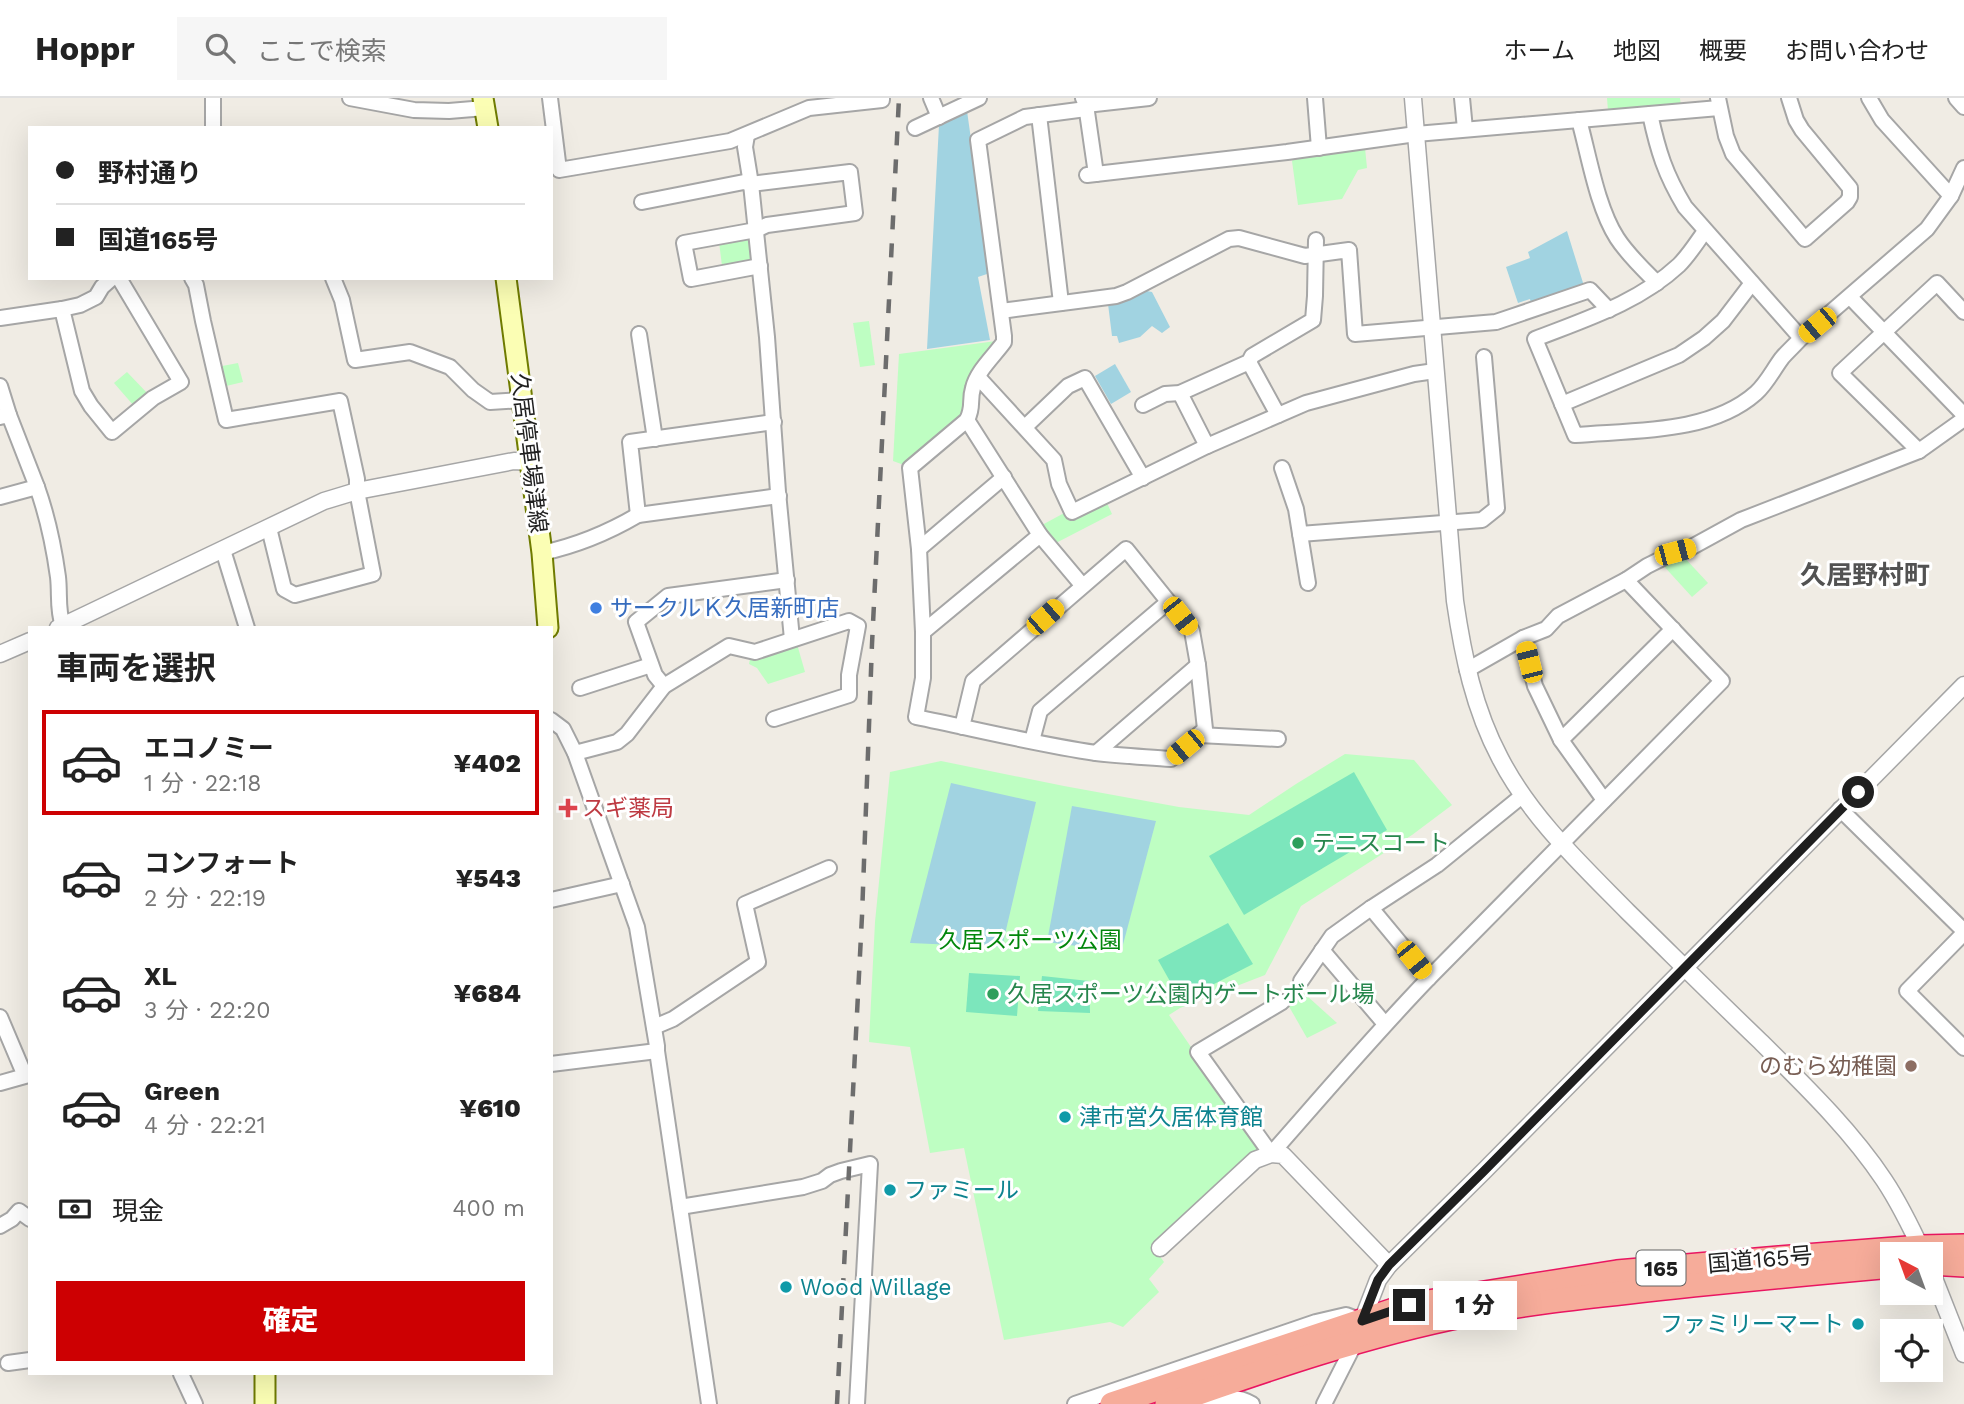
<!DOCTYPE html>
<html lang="ja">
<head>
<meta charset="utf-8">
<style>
	:root { --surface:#fff; --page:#f6f6f6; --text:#222; --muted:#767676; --line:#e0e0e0; --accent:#cd0002 }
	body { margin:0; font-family:"Work Sans","Noto Sans JP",sans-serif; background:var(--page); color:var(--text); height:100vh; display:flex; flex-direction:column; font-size:26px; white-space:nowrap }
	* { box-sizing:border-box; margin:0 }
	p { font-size:23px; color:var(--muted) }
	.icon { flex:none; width:38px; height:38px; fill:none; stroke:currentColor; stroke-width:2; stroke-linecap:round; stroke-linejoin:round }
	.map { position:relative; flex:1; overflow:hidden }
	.side { position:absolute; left:28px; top:528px; width:525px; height:749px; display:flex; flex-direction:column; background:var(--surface); border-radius:0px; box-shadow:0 7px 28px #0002 }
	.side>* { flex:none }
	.hud { position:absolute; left:28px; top:28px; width:525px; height:154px; border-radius:0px; box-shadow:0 7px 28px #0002; display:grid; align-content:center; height:154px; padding:0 28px; background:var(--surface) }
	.needle { width:46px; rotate:319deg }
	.tools { position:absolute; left:1880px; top:1144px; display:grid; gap:14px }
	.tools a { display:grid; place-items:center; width:63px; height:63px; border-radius:0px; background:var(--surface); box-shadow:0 7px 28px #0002; font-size:35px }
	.end { position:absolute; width:32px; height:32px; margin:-16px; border:9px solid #1f1f1f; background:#fff; box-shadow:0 0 0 4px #fff }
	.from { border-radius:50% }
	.bubble { position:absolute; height:49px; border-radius:0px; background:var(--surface); box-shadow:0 7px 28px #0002; font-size:23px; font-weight:800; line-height:49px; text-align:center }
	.car { position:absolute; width:21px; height:42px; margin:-21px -10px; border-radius:9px; box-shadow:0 0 5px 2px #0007; background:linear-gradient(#f5c518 24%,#345 0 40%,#f5c518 0 76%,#345 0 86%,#f5c518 0) }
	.hud b { display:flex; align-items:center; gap:24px; height:66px; font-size:26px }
	.hud b+b { border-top:2px solid var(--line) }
	.hud i { width:18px; height:18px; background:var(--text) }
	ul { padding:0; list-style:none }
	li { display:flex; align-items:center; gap:21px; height:105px; margin:0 14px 10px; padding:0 14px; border:4px solid transparent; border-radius:0px }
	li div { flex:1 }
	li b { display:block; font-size:26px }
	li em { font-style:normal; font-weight:800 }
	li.on { border-color:var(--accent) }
	li>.icon { width:63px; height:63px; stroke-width:1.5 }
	h2 { padding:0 28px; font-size:32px; line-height:84px }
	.pay { display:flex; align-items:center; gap:18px; height:77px; padding:0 28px; font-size:26px }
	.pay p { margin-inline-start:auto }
	.action { display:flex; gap:14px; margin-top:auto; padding:14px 28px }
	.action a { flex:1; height:80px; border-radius:0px; background:var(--accent); color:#fff; font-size:28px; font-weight:800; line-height:80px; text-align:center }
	header { display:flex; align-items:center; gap:42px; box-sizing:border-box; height:98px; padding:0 35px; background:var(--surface); border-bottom:2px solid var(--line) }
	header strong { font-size:33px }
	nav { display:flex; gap:38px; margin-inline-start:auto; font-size:24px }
	.search { width:490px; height:63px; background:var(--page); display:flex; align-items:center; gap:18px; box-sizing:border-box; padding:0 24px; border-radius:0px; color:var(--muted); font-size:26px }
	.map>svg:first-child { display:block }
	.park { fill:#befec2 }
	.pitch { fill:#7ce6bc }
	.water { fill:#a1d3e1 }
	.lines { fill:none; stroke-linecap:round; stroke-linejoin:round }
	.minor-casing { stroke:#a6a6a6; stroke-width:18 }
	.tertiary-casing { stroke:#a6a6a6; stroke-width:19 }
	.secondary-casing { stroke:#6f7b00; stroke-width:23 }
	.trunk-casing { stroke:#e91661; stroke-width:26 }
	.minor { stroke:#fff; stroke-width:14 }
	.tertiary { stroke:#fff; stroke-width:16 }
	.secondary { stroke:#fbfeb4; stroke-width:19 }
	.trunk { stroke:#f6ac9a; stroke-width:23 }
	.rail { stroke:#6d6d6d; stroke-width:4.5; stroke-dasharray:14 14; stroke-linecap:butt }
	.route { stroke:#1f1f1f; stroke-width:9 }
	.shop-dot { fill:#3f7fe0; stroke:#fff; stroke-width:2.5 }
	.health-dot { fill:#e0444e; stroke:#fff; stroke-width:2.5 }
	.leisure-dot { fill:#2e9e5b; stroke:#fff; stroke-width:2.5 }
	.education-dot { fill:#8d6e63; stroke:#fff; stroke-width:2.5 }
	.culture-dot { fill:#0f9aa8; stroke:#fff; stroke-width:2.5 }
	.labels { text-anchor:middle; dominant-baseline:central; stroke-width:6; stroke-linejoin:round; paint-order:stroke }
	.shield { fill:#fff; stroke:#626262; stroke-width:2 }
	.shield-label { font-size:21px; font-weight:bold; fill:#1f1f1f }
	.street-label { font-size:23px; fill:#1f1f1f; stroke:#fff }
	.shop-label { font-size:23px; fill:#366cbe; stroke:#fff; text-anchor:start }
	.health-label { font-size:23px; fill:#be3a42; stroke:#fff; text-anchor:start }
	.leisure-label { font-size:23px; fill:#27864d; stroke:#fff; text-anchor:start }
	.park-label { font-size:23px; fill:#03870c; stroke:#fff }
	.education-label { font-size:23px; fill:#785e54; stroke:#fff; text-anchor:end }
	.culture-label { font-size:23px; fill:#0d838f; stroke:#fff; text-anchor:start }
	.quarter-label { font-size:26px; font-weight:bold; fill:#525252; stroke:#fff }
</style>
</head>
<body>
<header>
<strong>Hoppr</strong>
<div class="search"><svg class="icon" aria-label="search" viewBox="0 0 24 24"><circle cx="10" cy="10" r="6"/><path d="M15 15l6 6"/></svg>ここで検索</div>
<nav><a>ホーム</a><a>地図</a><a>概要</a><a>お問い合わせ</a></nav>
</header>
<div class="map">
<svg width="1964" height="1306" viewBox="0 0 1964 1306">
	<rect width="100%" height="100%" fill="#f0ece4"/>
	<!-- park -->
	<g class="park">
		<path d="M1607 0H1680L1681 8 1608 13Z"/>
		<path d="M1365 50 1367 70 1358 72 1342 101 1298 107 1292 63 1295 59Z"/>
		<path d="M751 138 753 162 722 168 719 144Z"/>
		<path d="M869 223 875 267 860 269 853 225Z"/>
		<path d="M996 243 962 317 904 367 893 363 899 256Z"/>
		<path d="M238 265 243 284 222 289 217 269Z"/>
		<path d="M127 274 149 297 134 308 114 285Z"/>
		<path d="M1107 405 1112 416 1054 446 1042 427 1066 414 1070 421Z"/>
		<path d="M1682 457 1708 485 1692 499 1661 465Z"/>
		<path d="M797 546 805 574 768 586 757 570 749 566 750 561Z"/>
		<path d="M1345 656 1414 662 1452 707 1412 737 1301 808 1265 877 1180 910 1169 917 1261 1051 1154 1150 1164 1164 1149 1181 1159 1194 1123 1229 1110 1224 1004 1242 964 1050 930 1055 910 949 869 944 875 824 890 674 941 663 1064 688 1179 709 1249 717 1296 686Z"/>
		<path d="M1296 888 1337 925 1307 940 1283 898Z"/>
	</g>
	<!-- pitch -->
	<g class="pitch">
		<path d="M1354 674 1387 732 1244 817 1209 758Z"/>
		<path d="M1228 825 1253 866 1181 903 1158 862Z"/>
		<path d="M969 875 1020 878 1017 918 966 914Z"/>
		<path d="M1042 878 1089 883 1090 915 1038 913Z"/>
	</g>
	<!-- water -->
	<g class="water">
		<path d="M967 13 990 175 978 179 990 242 927 251 939 27Z"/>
		<path d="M1567 133 1584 188 1531 205 1530 201 1518 205 1506 169 1530 160 1528 154Z"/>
		<path d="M1142 192 1152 194 1170 229 1162 235 1152 228 1140 239 1119 245 1117 238H1112L1108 206Z"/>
		<path d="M1115 266 1131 294 1111 306 1095 278Z"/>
		<path d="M951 685 1036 704 1002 849 910 845Z"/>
		<path d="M1072 708 1156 723 1121 854 1047 844Z"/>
	</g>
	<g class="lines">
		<defs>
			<g id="minor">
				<path d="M350 0 414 12 449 13 485 10"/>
				<path d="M550 0 559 72 730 43 809 10 882 2V0"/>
				<path d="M931 0 939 19"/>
				<path d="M1083 0 1086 7 1096 76"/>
				<path d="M1315 0 1319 50"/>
				<path d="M1462 0 1465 31"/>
				<path d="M1718 0 1726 38 1733 56 1805 141 1847 104 1850 99V90L1802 32 1796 22 1789 0"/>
				<path d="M1869 0 1882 22 1951 98"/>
				<path d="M1956 0 1964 9"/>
				<path d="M1086 7 1149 0"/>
				<path d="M1650 16C1658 53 1665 76 1685 109L1801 240"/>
				<path d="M1039 17 1061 205"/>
				<path d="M1579 22C1589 58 1597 109 1617 140 1628 157 1643 171 1657 185"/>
				<path d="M213 30V0"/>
				<path d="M915 30 979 0"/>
				<path d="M747 37 745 49 751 86 767 239 778 394 792 541"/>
				<path d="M1087 77 1287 54 1416 36 1719 10"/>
				<path d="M642 104 744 84 751 86 850 74 855 115 767 127 756 132 684 145 691 181 760 168"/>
				<path d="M1705 133C1697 144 1689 157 1679 167 1638 205 1586 221 1535 241L1575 337C1633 332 1710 336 1756 295 1767 285 1773 272 1782 260 1788 253 1795 247 1801 240L1927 131 1951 98 1964 70"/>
				<path d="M192 180 196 187 203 223 226 322 340 303 357 381V393L373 476 295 497 284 491 269 430"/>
				<path d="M333 180 342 202 355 262 410 254 450 269 473 292 490 304 522 302"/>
				<path d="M1850 199 1964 317"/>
				<path d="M62 211 80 207 96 199 102 189 112 180"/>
				<path d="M1001 213 1116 198 1127 194 1229 141 1239 140 1305 158 1349 152 1355 236 1496 224 1590 192 1609 212"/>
				<path d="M1964 214 1937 185 1840 275 1919 353 1964 321"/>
				<path d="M0 220 62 211 82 293 91 308 112 334 153 300 181 284 119 180"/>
				<path d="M639 236 655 341"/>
				<path d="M1249 264 1278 317"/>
				<path d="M978 279 1054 362 1059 386 1072 414 1207 348 1306 305 1414 276 1435 273"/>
				<path d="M0 288 9 317"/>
				<path d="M1180 295 1207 348"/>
				<path d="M1562 306 1679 257 1704 240 1723 223 1752 185"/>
				<path d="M1143 307 1165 296 1180 295 1249 264 1252 258 1313 222 1315 198 1316 142"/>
				<path d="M0 319 9 317 37 389"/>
				<path d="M967 322 1040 437 1082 487"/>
				<path d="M1025 329 1068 288 1085 280 1143 380"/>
				<path d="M1282 370 1296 411 1308 485"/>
				<path d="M0 399 37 389C47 417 54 450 58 479 60 496 57 512 63 528"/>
				<path d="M638 417 630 344 774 324"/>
				<path d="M1300 436 1482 422 1497 410 1484 259"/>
				<path d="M919 451 1004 379"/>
				<path d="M223 452 247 530"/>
				<path d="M542 455C575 448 609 434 638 417L779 398"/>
				<path d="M923 534 1040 437"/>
				<path d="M1523 540 1535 588 1561 642 1604 702"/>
				<path d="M1467 572 1523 540 1546 531 1558 518 1626 482 1647 468 1675 454 1690 450 1741 422 1919 353"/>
				<path d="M664 588 655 577 636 524 668 498 787 482"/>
				<path d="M580 590 651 567"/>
				<path d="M551 622 563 631 575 655 637 829 657 948V953L709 1306"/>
				<path d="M962 629 973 583 1126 451 1192 533 1198 567 1205 631 1171 661C1146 659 1120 658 1096 655 1035 646 975 631 916 619L923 580V534L919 451 910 370 967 322C974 308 969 303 973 290 977 273 994 258 1004 244V238L978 42 1025 19 1086 11"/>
				<path d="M1199 637 1278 641"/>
				<path d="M1561 642 1673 531"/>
				<path d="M1032 643 1040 613 1168 504"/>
				<path d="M575 655 617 644 627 636 664 588 729 548 755 554 849 523 858 528 849 577V597L774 621"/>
				<path d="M1096 655 1198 567"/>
				<path d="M1840 711 1964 833"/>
				<path d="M551 802 622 786"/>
				<path d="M1371 810 1429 880"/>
				<path d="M1964 835 1907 893 1964 950"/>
				<path d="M1322 852 1385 926"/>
				<path d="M1301 883 1332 838 1371 810 1437 767 1522 698"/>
				<path d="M1282 904 1198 954 1271 1056C1323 997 1374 937 1429 880L1722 583 1626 482"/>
				<path d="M0 919 25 978 0 985"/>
				<path d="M654 929 673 921 758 864 745 806 829 770"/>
				<path d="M551 966 657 953"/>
				<path d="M680 1109 803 1089 822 1083 830 1077 841 1073 870 1066 857 1306"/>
				<path d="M0 1128 12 1121 19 1113 30 1121"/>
				<path d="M8 1265 30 1262"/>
				<path d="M181 1276 195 1306"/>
				<path d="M1075 1306 1316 1224 1346 1217 1354 1220"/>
				<path d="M1207 1306C1225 1300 1235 1296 1252 1306"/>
				<path d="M1324 1306 1355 1245"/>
			</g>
			<g id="tertiary">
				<path d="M1413 0 1455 503C1463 558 1474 611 1500 660 1531 720 1581 766 1628 814 1672 857 1716 901 1761 944 1804 987 1850 1031 1884 1082 1900 1106 1912 1131 1924 1157"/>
				<path d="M58 530 324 403 357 393 514 363 530 364"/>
				<path d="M0 556 30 543"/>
				<path d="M1160 1150 1255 1062 1271 1056 1283 1057 1389 1167"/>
				<path d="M1930 1170 1964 1256"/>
				<path d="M1361 1226 1378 1182 1389 1167 1484 1073 1964 587"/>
			</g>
			<g id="secondary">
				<path d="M483 0 488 30"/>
				<path d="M506 180 542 455 548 530"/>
				<path d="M265 1276V1306"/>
			</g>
			<g id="trunk">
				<path d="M1930 1165 1964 1167"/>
				<path d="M1112 1306 1409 1207 1617 1174 1779 1160 1921 1149 1964 1148"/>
				<path d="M1167 1306C1265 1272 1365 1237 1466 1217 1520 1206 1574 1200 1629 1194 1716 1184 1804 1176 1892 1168"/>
			</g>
		</defs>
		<!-- minor casing -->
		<use href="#minor" class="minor-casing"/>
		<!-- tertiary casing -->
		<use href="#tertiary" class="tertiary-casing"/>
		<!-- secondary casing -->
		<use href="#secondary" class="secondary-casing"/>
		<!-- trunk casing -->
		<use href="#trunk" class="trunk-casing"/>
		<!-- minor -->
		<use href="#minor" class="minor"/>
		<!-- tertiary -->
		<use href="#tertiary" class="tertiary"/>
		<!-- secondary -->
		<use href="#secondary" class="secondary"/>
		<!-- trunk -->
		<use href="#trunk" class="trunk"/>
		<!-- rail -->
		<path class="rail" d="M837 1306 862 818 872 546 899 0"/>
	</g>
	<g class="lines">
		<!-- route -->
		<path class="route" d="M1409 1207 1362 1223 1378 1182 1389 1167 1484 1073 1858 694"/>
	</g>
	<!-- markers -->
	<circle class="shop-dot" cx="596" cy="510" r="7"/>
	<path class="health-dot" d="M564.5 699.5h7v7h7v7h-7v7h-7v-7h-7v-7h7z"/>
	<g class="leisure-dot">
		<circle cx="1298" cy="745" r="7"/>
		<circle cx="993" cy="896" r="7"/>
	</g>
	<circle class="education-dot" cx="1911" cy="968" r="7"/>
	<g class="culture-dot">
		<circle cx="1065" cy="1019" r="7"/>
		<circle cx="890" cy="1092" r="7"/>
		<circle cx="786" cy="1189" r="7"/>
		<circle cx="1858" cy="1226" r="7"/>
	</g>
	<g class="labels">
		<!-- shield labels -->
		<rect class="shield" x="1636.5" y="1152.5" width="49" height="35" rx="5"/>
		<g class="shield-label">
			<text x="1661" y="1170">165</text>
		</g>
		<!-- street labels -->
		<g class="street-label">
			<text transform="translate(529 355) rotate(83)">久居停車場津線</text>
			<text transform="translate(1760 1162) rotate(-5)">国道165号</text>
		</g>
		<!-- shop labels -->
		<g class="shop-label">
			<text x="610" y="510">サークルＫ久居新町店</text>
		</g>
		<!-- health labels -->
		<g class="health-label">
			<text x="582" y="710">スギ薬局</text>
		</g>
		<!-- leisure labels -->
		<g class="leisure-label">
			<text x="1312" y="745">テニスコート</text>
			<text x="1007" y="896">久居スポーツ公園内ゲートボール場</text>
		</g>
		<!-- park labels -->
		<g class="park-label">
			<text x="1030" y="842">久居スポーツ公園</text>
		</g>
		<!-- education labels -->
		<g class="education-label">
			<text x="1897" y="968">のむら幼稚園</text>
		</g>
		<!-- culture labels -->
		<g class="culture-label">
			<text x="1079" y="1019">津市営久居体育館</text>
			<text x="904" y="1092">ファミール</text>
			<text x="800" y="1189">Wood Willage</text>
			<text x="1844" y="1226" text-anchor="end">ファミリーマート</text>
		</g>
		<!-- quarter labels -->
		<g class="quarter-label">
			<text x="1865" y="477">久居野村町</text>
		</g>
	</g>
</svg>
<div class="tools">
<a><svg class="needle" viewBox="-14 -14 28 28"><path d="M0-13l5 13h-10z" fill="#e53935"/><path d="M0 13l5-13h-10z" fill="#767676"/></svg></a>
<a><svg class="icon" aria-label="locate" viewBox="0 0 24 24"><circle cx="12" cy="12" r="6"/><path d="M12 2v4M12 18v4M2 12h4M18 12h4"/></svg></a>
</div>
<i class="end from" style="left:1858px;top:694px"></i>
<i class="end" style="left:1409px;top:1207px"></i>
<div class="bubble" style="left:1433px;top:1183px;width:84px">1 分</div>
<i class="car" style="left:1817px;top:227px;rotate:230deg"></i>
<i class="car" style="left:1675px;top:454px;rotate:75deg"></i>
<i class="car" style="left:1180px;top:518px;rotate:142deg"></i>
<i class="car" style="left:1045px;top:519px;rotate:49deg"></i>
<i class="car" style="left:1529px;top:564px;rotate:346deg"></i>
<i class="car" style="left:1185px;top:649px;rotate:230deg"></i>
<i class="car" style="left:1414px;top:862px;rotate:141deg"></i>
<div class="hud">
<b><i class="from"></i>野村通り</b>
<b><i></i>国道165号</b>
</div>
<section class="side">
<h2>車両を選択</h2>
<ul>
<li class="on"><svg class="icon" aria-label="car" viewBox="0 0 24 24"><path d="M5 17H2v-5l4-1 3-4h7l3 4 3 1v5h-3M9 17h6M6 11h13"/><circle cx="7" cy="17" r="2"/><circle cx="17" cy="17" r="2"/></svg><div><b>エコノミー</b><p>1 分 · 22:18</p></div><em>¥402</em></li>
<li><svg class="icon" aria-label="car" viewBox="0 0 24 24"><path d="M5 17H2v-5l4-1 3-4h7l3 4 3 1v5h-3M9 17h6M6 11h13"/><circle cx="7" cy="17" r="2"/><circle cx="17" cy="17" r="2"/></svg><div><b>コンフォート</b><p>2 分 · 22:19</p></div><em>¥543</em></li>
<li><svg class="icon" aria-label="car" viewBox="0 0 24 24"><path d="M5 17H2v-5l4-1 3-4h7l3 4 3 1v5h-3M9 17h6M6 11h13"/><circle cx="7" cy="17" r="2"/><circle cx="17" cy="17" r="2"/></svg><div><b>XL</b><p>3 分 · 22:20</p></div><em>¥684</em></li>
<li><svg class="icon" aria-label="car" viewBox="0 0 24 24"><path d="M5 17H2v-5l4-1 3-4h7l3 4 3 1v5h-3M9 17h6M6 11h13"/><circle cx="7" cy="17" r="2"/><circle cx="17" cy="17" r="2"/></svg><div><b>Green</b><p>4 分 · 22:21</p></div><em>¥610</em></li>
</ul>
<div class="pay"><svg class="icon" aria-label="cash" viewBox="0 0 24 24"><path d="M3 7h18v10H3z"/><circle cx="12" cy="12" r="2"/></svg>現金<p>400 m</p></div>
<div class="action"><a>確定</a></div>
</section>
</div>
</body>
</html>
